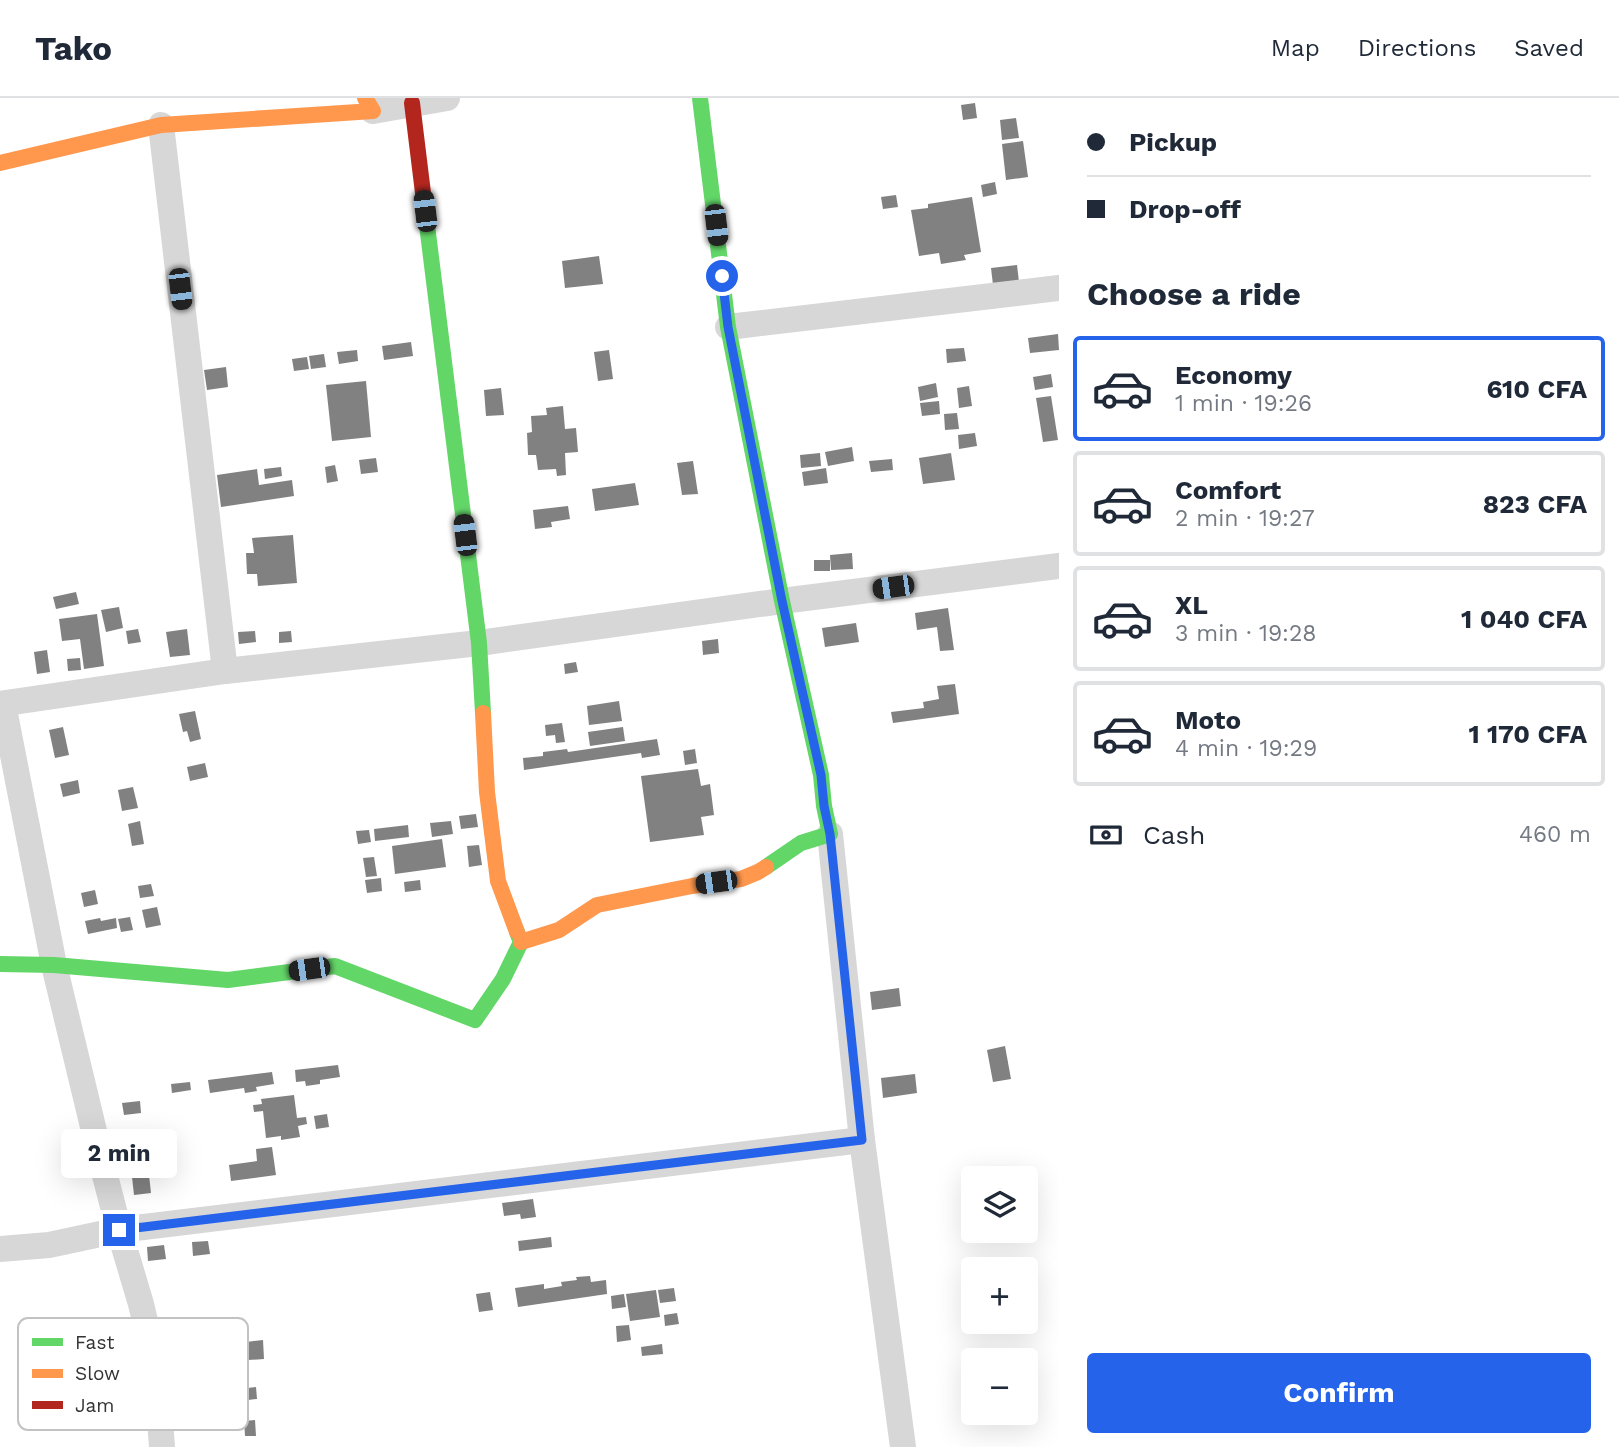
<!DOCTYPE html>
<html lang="en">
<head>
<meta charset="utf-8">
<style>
	:root { --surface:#fff; --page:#f2f2f3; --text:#1f2937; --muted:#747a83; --line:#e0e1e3; --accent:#2563eb }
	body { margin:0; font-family:"Work Sans",sans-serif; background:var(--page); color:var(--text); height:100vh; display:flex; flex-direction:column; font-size:26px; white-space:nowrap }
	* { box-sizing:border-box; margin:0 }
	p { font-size:23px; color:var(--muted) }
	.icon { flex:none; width:38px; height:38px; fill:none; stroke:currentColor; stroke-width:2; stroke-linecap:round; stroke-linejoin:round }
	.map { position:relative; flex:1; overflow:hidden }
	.details { display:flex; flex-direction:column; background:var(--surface); width:560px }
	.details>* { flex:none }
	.hud { display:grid; align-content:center; height:154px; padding:0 28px; background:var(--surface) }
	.fabs { position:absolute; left:961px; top:1068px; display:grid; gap:14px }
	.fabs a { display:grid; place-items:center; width:77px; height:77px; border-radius:7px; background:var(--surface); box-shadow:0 7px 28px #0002; font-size:35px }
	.end { position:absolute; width:32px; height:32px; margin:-16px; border:9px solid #2563eb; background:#fff; box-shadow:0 0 0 4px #fff }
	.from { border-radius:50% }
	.bubble { position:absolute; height:49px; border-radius:7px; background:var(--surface); box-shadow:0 7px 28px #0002; font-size:23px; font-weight:700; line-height:49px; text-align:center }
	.car { position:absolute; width:21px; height:42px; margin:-21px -10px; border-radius:9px; box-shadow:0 0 5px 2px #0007; background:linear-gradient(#222 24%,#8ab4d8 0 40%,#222 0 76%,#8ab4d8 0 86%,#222 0) }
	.hud b { display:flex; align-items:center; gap:24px; height:66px; font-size:26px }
	.hud b+b { border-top:2px solid var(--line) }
	.hud i { width:18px; height:18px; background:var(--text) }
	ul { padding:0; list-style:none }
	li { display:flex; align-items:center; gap:21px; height:105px; margin:0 14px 10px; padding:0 14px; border:4px solid var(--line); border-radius:7px }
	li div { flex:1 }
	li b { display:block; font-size:26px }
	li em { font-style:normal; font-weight:700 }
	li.active { border-color:var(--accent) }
	li>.icon { width:63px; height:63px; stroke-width:1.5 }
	h2 { padding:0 28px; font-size:32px; line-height:84px }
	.pay { display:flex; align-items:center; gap:18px; height:77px; padding:0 28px; font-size:26px }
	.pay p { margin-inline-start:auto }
	.action { display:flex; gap:14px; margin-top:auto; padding:14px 28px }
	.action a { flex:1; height:80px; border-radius:7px; background:var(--accent); color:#fff; font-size:28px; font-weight:700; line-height:80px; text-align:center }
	header { display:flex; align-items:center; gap:42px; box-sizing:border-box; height:98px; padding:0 35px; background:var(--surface); border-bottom:2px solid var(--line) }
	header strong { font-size:33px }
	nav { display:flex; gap:38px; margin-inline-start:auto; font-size:24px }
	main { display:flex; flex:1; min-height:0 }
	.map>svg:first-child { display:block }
	.building { fill:#818181 }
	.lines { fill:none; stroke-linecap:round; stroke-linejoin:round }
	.street { stroke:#d7d7d7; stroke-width:26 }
	.fast { stroke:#63d668; stroke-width:16 }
	.slow { stroke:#ff974d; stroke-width:16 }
	.jam { stroke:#b3261e; stroke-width:16 }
	.route { stroke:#2563eb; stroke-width:9 }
	.key { fill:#fff; stroke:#c2c2c2; stroke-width:2 }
	.key-label { font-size:19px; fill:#333 }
</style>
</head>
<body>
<header>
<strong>Tako</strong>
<nav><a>Map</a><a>Directions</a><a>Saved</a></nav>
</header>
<main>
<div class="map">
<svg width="1059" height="1349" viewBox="0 0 1059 1349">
	<rect width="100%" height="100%" fill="#fff"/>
	<!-- building -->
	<g class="building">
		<path d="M975 5 977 20 963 22 961 7Z"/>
		<path d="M1016 20 1019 40 1002 42 1000 22Z"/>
		<path d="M1023 43 1028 79 1006 82 1002 46Z"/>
		<path d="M995 84 997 96 983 99 981 87Z"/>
		<path d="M896 97 898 109 883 111 881 99Z"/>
		<path d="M972 99 981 154 964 157 966 162 941 166 939 155 919 158 911 112 928 110V106Z"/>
		<path d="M599 158 603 186 565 190 562 163Z"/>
		<path d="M1017 167 1019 184 993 187 991 170Z"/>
		<path d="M1058 236 1059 252 1030 255 1028 240Z"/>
		<path d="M411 244 413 258 384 262 382 248Z"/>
		<path d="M964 250 966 263 947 265 946 251Z"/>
		<path d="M357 252 358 263 339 266 337 254Z"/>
		<path d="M609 252 613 281 598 283 594 254Z"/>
		<path d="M324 256 326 269 311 271 309 258Z"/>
		<path d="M307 259 309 271 294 273 292 261Z"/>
		<path d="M226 269 228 289 207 292 204 272Z"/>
		<path d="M1051 276 1053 289 1035 292 1033 279Z"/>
		<path d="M366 283 371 339 332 343 326 287Z"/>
		<path d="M936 285 938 299 920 303 918 289Z"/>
		<path d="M969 288 972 308 959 310 957 290Z"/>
		<path d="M501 290 504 317 486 318 484 292Z"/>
		<path d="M1051 298 1058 342 1043 344 1036 300Z"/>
		<path d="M939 303 940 316 922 318 920 305Z"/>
		<path d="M563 308 565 331 576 330 578 354 565 355 566 377 557 378 556 371 538 372 536 357H528L527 335 532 334 531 318 547 317 546 310Z"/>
		<path d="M957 315 959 331 945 332 944 316Z"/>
		<path d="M975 335 977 348 959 351 958 337Z"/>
		<path d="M852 349 854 363 828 368 825 354Z"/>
		<path d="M820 355 821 368 801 370 800 357Z"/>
		<path d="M951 355 955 382 923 386 919 360Z"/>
		<path d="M376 360 378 374 361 376 359 362Z"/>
		<path d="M892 361 893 372 871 374 869 363Z"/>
		<path d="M693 363 698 396 682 397 677 365Z"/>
		<path d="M335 367 338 383 327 385 325 369Z"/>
		<path d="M281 369 282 378 265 381 264 371Z"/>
		<path d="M826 370 828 385 804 388 802 374Z"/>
		<path d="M257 371 259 387 292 382 294 398 221 409 217 377Z"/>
		<path d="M635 385 639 407 595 413 592 391Z"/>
		<path d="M568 408 570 421 551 424 552 429 535 431 533 412Z"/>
		<path d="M293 437 297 485 258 488 257 476H247L246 455H254L252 440Z"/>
		<path d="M852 455 853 471 831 472 830 457Z"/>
		<rect x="814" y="462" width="16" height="11"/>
		<path d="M76 494 79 506 56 511 53 499Z"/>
		<path d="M119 509 123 530 106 534 101 512Z"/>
		<path d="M948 510 954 552 940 553 937 529 917 532 915 515Z"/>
		<path d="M97 516 104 568 84 571 80 541 62 543 59 521Z"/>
		<path d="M856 525 859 544 825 549 822 530Z"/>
		<path d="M138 531 141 544 128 546 126 533Z"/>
		<path d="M187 531 190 557 170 559 166 534Z"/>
		<path d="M255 533 256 544 239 546 238 534Z"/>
		<path d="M291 533 292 544 279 545V534Z"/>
		<path d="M718 541 719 555 703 557 702 543Z"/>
		<path d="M47 552 50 574 37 576 34 554Z"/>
		<path d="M80 560 81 572 68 573 67 561Z"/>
		<path d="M576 564 578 574 565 576 564 566Z"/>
		<path d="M955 586 959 616 893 625 891 614 924 610 923 604 939 601 937 588Z"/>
		<path d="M619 603 622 623 589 627 587 608Z"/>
		<path d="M195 613 201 641 190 644 187 633 183 634 179 616Z"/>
		<path d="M562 625 565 644 556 645 555 637 546 638 545 627Z"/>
		<path d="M63 629 69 657 55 660 49 632Z"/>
		<path d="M623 629 625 643 590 648 588 634Z"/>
		<path d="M657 641 660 657 642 660 641 655 524 672 523 660 543 658V654L567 651 568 654Z"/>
		<path d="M695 651 697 665 685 667 683 653Z"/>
		<path d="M205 665 208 679 190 683 187 669Z"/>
		<path d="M698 671 701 688 710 686 714 717 701 719 704 737 650 744 641 678Z"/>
		<path d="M78 682 80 695 63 699 60 686Z"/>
		<path d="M133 689 138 710 122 713 118 692Z"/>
		<path d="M476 716 478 729 461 731 459 718Z"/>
		<path d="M140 723 144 746 132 748 128 726Z"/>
		<path d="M451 723 453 736 432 739 430 725Z"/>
		<path d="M408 727 409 739 375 743 374 731Z"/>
		<path d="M369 732 371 744 358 746 356 733Z"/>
		<path d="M442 741 446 769 395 776 392 748Z"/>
		<path d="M479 747 482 767 469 769 467 748Z"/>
		<path d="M374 759 377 778 366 779 363 760Z"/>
		<path d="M381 780 382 793 367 795 365 782Z"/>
		<path d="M420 782 421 792 405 794 404 784Z"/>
		<path d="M151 786 154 798 140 800 138 788Z"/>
		<path d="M95 792 98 806 84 809 81 795Z"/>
		<path d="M157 809 161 827 146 830 142 812Z"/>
		<path d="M130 819 133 832 121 834 118 821Z"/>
		<path d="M100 820 101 823 116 820 117 830 88 836 85 823Z"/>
		<path d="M899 890 901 908 872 912 870 894Z"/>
		<path d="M1005 948 1011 981 993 984 987 952Z"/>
		<path d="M338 967 340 979 320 982V986L306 988 305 983 296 984 295 972Z"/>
		<path d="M272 974 274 986 256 989 257 993 245 995 244 990 210 995 208 982Z"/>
		<path d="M915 976 917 995 883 1000 881 980Z"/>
		<path d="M190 984 191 992 172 995 171 986Z"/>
		<path d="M294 997 297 1020 306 1019 307 1026 298 1028 300 1039 281 1042V1038L266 1040 263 1013 254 1014 253 1007 262 1006 261 1001Z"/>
		<path d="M140 1003 141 1015 124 1017 122 1005Z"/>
		<path d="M327 1016 329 1029 316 1031 314 1018Z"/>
		<path d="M272 1049 276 1077 231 1083 229 1067 257 1063 256 1051Z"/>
		<path d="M149 1077 151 1095 134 1097 132 1079Z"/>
		<path d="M533 1101 536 1119 521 1121 520 1116 504 1118 502 1105Z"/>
		<path d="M551 1139 552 1149 519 1153 518 1143Z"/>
		<path d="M208 1143 210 1156 193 1158 192 1144Z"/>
		<path d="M164 1147 166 1161 148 1163 147 1149Z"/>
		<path d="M590 1178 591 1184 606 1182 607 1196 518 1209 515 1190 544 1186V1191L562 1188 561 1184 577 1182 576 1179Z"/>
		<path d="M674 1190 676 1203 660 1205 658 1192Z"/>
		<path d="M656 1192 660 1219 630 1223 626 1196Z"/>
		<path d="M490 1194 493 1212 479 1214 476 1196Z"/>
		<path d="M624 1196 626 1209 612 1211 611 1198Z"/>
		<path d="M677 1215 679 1226 665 1228 664 1217Z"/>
		<path d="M629 1227 631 1242 617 1244 616 1228Z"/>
		<path d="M263 1242 264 1261 232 1263 230 1246Z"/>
		<path d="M662 1246 663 1256 642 1258 641 1249Z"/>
		<path d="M256 1289 257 1301 240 1303 239 1291Z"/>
		<path d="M255 1322 256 1338H245L244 1323Z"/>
	</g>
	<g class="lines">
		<!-- street -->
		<g class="street">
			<path d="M373 13 447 0"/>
			<path d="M161 27 225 573"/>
			<path d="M728 229 1059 190"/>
			<path d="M0 606 225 573 479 545 782 503 1059 468"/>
			<path d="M3 606 54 867 101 1062 119 1132 141 1206 156 1269 162 1349"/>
			<path d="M830 736 862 1042 903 1349"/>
			<path d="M0 1151 49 1147 119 1132 862 1042"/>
		</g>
		<!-- fast -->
		<g class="fast">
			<path d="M700 0 728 229 782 503 821 677 824 708 830 736 801 745 766 769"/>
			<path d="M424 103 479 545 483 615"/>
			<path d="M0 866 54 867 228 882 335 868 475 922 503 881 521 844 517 834"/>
		</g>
		<!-- slow -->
		<g class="slow">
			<path d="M0 65 161 27 373 13 365 0"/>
			<path d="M483 615 487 694 498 783 517 834"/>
			<path d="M521 844 559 832 597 807 692 788 741 781 758 774 766 769"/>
		</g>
		<!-- jam -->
		<path class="jam" d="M412 5 424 103"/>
	</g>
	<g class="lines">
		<!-- route -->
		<path class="route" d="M119 1132 862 1042 830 736 824 708 821 677 782 503 728 229 722 178"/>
	</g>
	<!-- legend -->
	<rect x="18" y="1220" width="230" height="112" rx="10" class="key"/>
	<rect x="32" y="1240" width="31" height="8" fill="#63d668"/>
	<rect x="32" y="1271" width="31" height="9" fill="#ff974d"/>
	<rect x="32" y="1303" width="31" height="8" fill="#b3261e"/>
	<g class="key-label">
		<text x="75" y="1251">Fast</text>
		<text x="75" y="1282">Slow</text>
		<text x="75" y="1314">Jam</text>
	</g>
</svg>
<div class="fabs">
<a><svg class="icon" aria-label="layers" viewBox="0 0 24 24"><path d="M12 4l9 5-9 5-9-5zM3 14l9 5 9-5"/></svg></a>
<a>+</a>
<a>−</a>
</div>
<i class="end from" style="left:722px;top:178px"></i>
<i class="end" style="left:119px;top:1132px"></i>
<div class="bubble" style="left:61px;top:1031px;width:116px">2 min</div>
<i class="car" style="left:425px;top:113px;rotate:353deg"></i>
<i class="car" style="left:716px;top:127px;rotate:173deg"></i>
<i class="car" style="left:180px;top:191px;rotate:173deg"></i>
<i class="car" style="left:465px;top:437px;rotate:353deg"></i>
<i class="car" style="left:893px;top:489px;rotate:262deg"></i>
<i class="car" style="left:716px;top:784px;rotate:262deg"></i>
<i class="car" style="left:309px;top:871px;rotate:262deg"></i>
</div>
<section class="details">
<div class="hud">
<b><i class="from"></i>Pickup</b>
<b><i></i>Drop-off</b>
</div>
<h2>Choose a ride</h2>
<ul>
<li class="active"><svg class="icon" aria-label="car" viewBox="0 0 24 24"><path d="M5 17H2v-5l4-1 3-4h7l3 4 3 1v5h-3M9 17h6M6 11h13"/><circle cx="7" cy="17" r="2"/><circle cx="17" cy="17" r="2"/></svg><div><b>Economy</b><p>1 min · 19:26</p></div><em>610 CFA</em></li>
<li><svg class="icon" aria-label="car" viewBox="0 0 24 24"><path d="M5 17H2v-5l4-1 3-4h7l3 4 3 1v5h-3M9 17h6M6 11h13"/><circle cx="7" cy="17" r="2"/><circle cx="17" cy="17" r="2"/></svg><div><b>Comfort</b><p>2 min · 19:27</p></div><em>823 CFA</em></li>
<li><svg class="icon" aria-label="car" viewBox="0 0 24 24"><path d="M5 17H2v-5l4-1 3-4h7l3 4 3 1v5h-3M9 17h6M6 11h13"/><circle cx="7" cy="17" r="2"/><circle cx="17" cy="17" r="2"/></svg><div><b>XL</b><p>3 min · 19:28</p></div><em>1 040 CFA</em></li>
<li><svg class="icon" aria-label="car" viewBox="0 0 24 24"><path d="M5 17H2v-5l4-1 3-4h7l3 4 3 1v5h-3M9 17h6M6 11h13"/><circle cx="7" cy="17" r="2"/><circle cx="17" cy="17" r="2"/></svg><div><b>Moto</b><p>4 min · 19:29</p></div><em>1 170 CFA</em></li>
</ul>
<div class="pay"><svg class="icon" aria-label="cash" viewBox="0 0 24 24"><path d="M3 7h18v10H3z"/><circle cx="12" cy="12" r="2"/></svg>Cash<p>460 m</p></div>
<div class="action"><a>Confirm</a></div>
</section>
</main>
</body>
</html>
